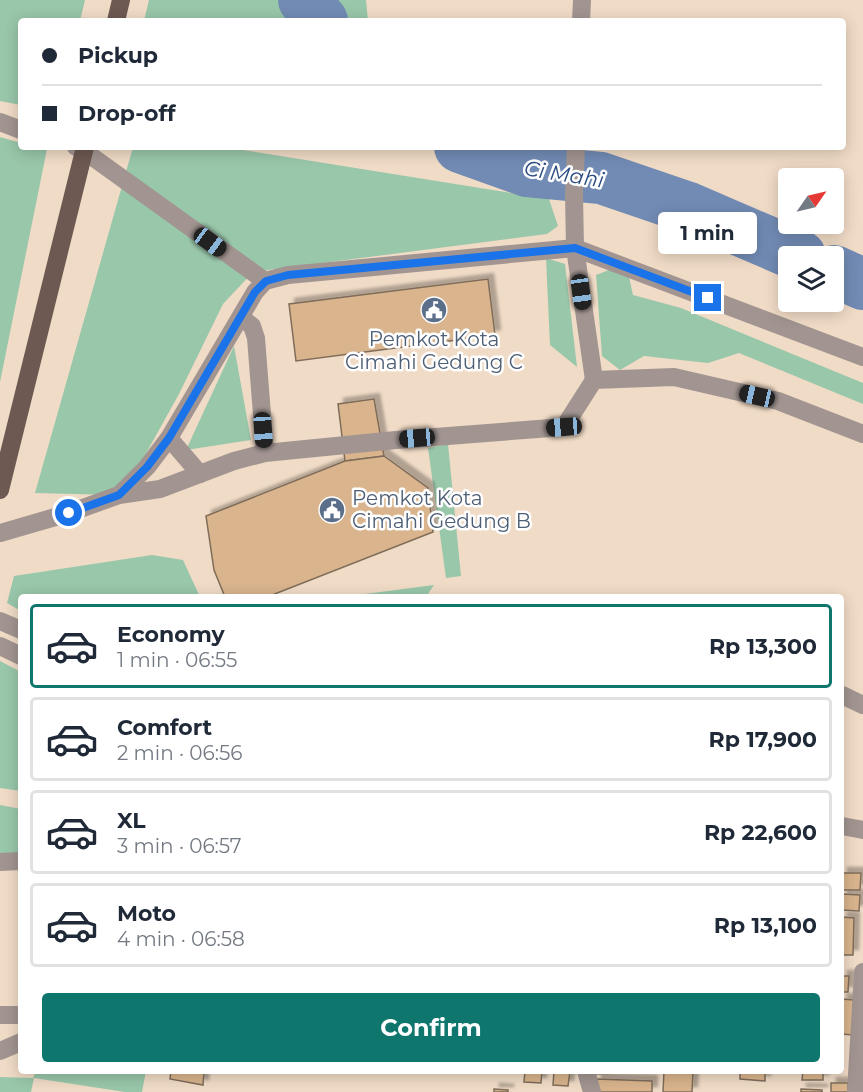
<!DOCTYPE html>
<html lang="en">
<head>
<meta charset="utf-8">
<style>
	:root { --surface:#fff; --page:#f6f6f7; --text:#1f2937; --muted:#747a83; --line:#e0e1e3; --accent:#0f766e }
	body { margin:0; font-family:Montserrat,sans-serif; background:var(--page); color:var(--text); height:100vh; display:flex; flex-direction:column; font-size:22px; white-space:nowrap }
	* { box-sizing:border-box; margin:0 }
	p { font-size:20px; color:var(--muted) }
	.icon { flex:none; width:33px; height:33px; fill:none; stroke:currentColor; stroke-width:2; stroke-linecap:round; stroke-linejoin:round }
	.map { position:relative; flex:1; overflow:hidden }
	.details { position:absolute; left:18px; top:594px; width:826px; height:480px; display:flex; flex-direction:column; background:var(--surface); border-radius:6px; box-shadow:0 3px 15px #0003 }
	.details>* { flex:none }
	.top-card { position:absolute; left:18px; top:18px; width:828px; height:132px; border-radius:6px; box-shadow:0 3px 15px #0003; display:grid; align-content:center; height:132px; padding:0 24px; background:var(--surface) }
	.needle { width:39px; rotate:56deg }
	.controls { position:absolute; left:778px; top:168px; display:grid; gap:12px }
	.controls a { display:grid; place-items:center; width:66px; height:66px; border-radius:6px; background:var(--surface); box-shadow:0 3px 15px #0003; font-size:30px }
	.end { position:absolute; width:27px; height:27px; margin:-14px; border:8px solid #1a73e8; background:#fff; box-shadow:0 0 0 3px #fff }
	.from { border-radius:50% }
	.bubble { position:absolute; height:42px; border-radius:6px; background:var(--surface); box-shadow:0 3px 15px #0003; font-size:20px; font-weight:700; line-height:42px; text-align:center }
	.car { position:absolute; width:18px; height:36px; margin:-18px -9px; border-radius:8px; box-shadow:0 0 4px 2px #0007; background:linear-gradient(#222 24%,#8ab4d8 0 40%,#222 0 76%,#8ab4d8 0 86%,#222 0) }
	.top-card b { display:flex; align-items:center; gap:21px; height:57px; font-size:22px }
	.top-card b+b { border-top:2px solid var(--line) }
	.top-card i { width:15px; height:15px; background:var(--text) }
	ul { padding:10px 0 0; list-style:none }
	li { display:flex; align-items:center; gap:18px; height:84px; margin:0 12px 9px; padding:0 12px; border:3px solid var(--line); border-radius:6px }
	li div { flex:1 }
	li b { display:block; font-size:22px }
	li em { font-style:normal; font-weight:700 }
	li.on { border-color:var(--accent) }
	li>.icon { width:54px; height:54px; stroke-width:1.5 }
	.action { display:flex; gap:12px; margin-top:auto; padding:12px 24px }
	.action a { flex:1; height:69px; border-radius:6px; background:var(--accent); color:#fff; font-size:24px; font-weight:700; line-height:69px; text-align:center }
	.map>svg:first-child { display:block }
	.green { fill:#99c7aa }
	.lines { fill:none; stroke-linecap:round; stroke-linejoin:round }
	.river { stroke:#728bb4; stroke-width:52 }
	.building { fill:#d9b48d; stroke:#7f6d5a; stroke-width:1.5; filter:url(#shadow) }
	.minor { stroke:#a29591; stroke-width:18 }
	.major { stroke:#6e5852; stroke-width:18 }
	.route { stroke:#1a73e8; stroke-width:8 }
	.labels { text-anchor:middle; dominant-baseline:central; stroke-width:5; stroke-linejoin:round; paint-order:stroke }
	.service-label { font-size:20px; fill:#4e5e75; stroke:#fff }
	.water-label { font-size:21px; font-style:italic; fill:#2b4d82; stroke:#fff }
</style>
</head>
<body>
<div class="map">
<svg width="863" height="1092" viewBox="0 0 863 1092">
	<defs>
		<filter id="shadow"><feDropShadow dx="5.5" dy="-5.5" stdDeviation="1.5" flood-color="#0004"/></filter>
	</defs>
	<rect width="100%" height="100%" fill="#f0dbc6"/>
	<!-- green -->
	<g class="green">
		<path d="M0 0H85L80 21H21V105L0 101Z"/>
		<path d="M149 0H366L368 21H144Z"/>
		<path d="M0 137 21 143V147H38L47 149 0 382Z"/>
		<path d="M133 147H224L549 199 558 226 547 234 253 272 223 304 179 394 134 475 112 495 35 493Z"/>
		<path d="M431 147H549L547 156 448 154Z"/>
		<path d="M546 258 565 264 577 367 550 345Z"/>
		<path d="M609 270 629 277 633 295 681 308 863 383V404L739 353 708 363 644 356 620 370 602 356 596 275Z"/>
		<path d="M234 346 251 440 186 450Z"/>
		<path d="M448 444 461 576 446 578 428 448Z"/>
		<path d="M152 555 183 560 200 597H21V611L7 603 14 576Z"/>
		<path d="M434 585 426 597H342Z"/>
		<path d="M0 661 21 672V791L0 788Z"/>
		<path d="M0 805 21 809V856L0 855Z"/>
		<path d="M36 1071H146L142 1092H125L34 1078 31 1092H0V1077L33 1078Z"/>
	</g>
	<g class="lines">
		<!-- river -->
		<g class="river">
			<path d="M304 0 322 21"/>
			<path d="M460 147 527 171 601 178 686 207 800 256"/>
			<path d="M834 271 863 284"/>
		</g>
	</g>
	<!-- building -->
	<g class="building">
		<path d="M488 279 495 335 296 361 289 304Z"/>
		<path d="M374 399 384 456 345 461 338 404Z"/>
		<path d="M384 456 428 488 433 532 267 597H225L214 570 206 516 345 461Z"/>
		<path d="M842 873H861L860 890H842Z"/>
		<path d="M842 894 860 895 859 911 842 910Z"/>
		<path d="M842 917 854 918 853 955H842Z"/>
		<path d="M842 976H849L848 992H842Z"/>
		<path d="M842 999 854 1000 853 1035 842 1034Z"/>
		<path d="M171 1071H204L203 1085 170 1079Z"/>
		<path d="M525 1071H542L541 1083 524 1082Z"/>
		<path d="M554 1071H570L568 1086 553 1085Z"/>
		<path d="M589 1071H630V1073L589 1074Z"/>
		<path d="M664 1071H693L692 1092H663Z"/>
		<path d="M740 1071H765V1081L740 1079Z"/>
		<path d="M803 1071H823V1080H802Z"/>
		<path d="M596 1079 652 1081V1092H596Z"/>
		<rect x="831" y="1083" width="17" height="9"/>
		<path d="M494 1089 508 1090V1092H494Z"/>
		<path d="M801 1089 822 1090V1092H801Z"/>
	</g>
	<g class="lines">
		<!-- minor -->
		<g class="minor">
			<path d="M581 21 582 0"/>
			<path d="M0 122 21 130"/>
			<path d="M76 147 80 148 265 281"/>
			<path d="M576 147 574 194 575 248 594 380"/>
			<path d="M241 317 252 326 256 338 265 453"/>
			<path d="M169 438 200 474"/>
			<path d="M119 495 147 467 169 438 255 292 265 281 288 275 575 248 863 357"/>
			<path d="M0 533 69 513 119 495 160 489 234 461 265 453 396 440 564 427 594 380 674 377 778 401 863 434"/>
			<path d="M0 621 21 630"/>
			<path d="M0 646 21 656"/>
			<path d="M842 695 863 705"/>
			<path d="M842 826 863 830"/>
			<path d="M0 862 21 861"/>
			<path d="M0 1015H21"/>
			<path d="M0 1051 21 1042"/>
			<path d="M586 1071 592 1092"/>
			<path d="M856 1092 863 972"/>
		</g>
		<!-- major -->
		<g class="major">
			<path d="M116 21 121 0"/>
			<path d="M0 490 85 147"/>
		</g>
	</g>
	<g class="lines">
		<!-- route -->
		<path class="route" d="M69 513 119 495 147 467 169 438 255 292 266 281 288 275 575 248 708 298"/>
	</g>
	<!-- icons -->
	<defs>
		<symbol id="civic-disc" viewBox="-11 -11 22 22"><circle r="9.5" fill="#5c6f8a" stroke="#fff"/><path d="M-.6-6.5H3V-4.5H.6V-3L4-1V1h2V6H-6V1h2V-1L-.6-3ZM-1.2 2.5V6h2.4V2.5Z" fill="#fff"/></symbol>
	</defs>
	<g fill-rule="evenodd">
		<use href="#civic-disc" x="419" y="295" width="30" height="30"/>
		<use href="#civic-disc" x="317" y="495" width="30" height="30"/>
	</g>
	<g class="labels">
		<!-- service labels -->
		<g class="service-label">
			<text x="434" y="339">Pemkot Kota<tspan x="434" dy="23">Cimahi Gedung C</tspan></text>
			<text x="352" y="498" text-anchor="start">Pemkot Kota<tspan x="352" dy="23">Cimahi Gedung B</tspan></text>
		</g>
		<!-- water labels -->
		<g class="water-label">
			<text transform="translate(564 174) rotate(9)">Ci Mahi</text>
		</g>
	</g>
</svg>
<div class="controls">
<a><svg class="needle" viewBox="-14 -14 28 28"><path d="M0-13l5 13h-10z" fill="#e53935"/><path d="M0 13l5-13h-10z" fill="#747a83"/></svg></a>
<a><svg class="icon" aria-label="layers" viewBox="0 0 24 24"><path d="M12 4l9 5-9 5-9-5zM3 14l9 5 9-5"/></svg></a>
</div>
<i class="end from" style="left:69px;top:513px"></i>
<i class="end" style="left:708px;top:298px"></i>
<div class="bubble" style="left:658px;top:212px;width:99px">1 min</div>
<i class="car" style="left:210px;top:242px;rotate:126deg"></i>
<i class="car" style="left:581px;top:292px;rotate:172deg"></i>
<i class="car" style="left:757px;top:396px;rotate:283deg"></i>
<i class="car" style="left:564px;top:427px;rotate:266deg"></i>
<i class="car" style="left:263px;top:430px;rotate:176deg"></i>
<i class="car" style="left:417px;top:438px;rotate:265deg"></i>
<div class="top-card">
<b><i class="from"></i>Pickup</b>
<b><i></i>Drop-off</b>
</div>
<section class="details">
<ul>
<li class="on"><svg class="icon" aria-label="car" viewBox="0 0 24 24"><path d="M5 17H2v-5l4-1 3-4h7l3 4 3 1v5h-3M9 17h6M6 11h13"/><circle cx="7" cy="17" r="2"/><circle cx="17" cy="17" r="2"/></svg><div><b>Economy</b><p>1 min · 06:55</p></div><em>Rp 13,300</em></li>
<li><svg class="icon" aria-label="car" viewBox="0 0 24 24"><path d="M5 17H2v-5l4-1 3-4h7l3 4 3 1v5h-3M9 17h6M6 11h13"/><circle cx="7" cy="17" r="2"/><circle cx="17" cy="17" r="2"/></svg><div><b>Comfort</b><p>2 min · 06:56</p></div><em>Rp 17,900</em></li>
<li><svg class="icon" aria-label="car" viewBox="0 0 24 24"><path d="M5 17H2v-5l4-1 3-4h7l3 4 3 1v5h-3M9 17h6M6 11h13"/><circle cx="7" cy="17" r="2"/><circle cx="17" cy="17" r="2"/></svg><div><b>XL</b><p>3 min · 06:57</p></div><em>Rp 22,600</em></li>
<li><svg class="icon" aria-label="car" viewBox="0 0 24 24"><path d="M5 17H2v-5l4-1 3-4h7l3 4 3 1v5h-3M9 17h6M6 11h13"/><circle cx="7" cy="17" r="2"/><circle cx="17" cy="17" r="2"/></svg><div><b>Moto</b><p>4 min · 06:58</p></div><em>Rp 13,100</em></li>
</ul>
<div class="action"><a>Confirm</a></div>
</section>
</div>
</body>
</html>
